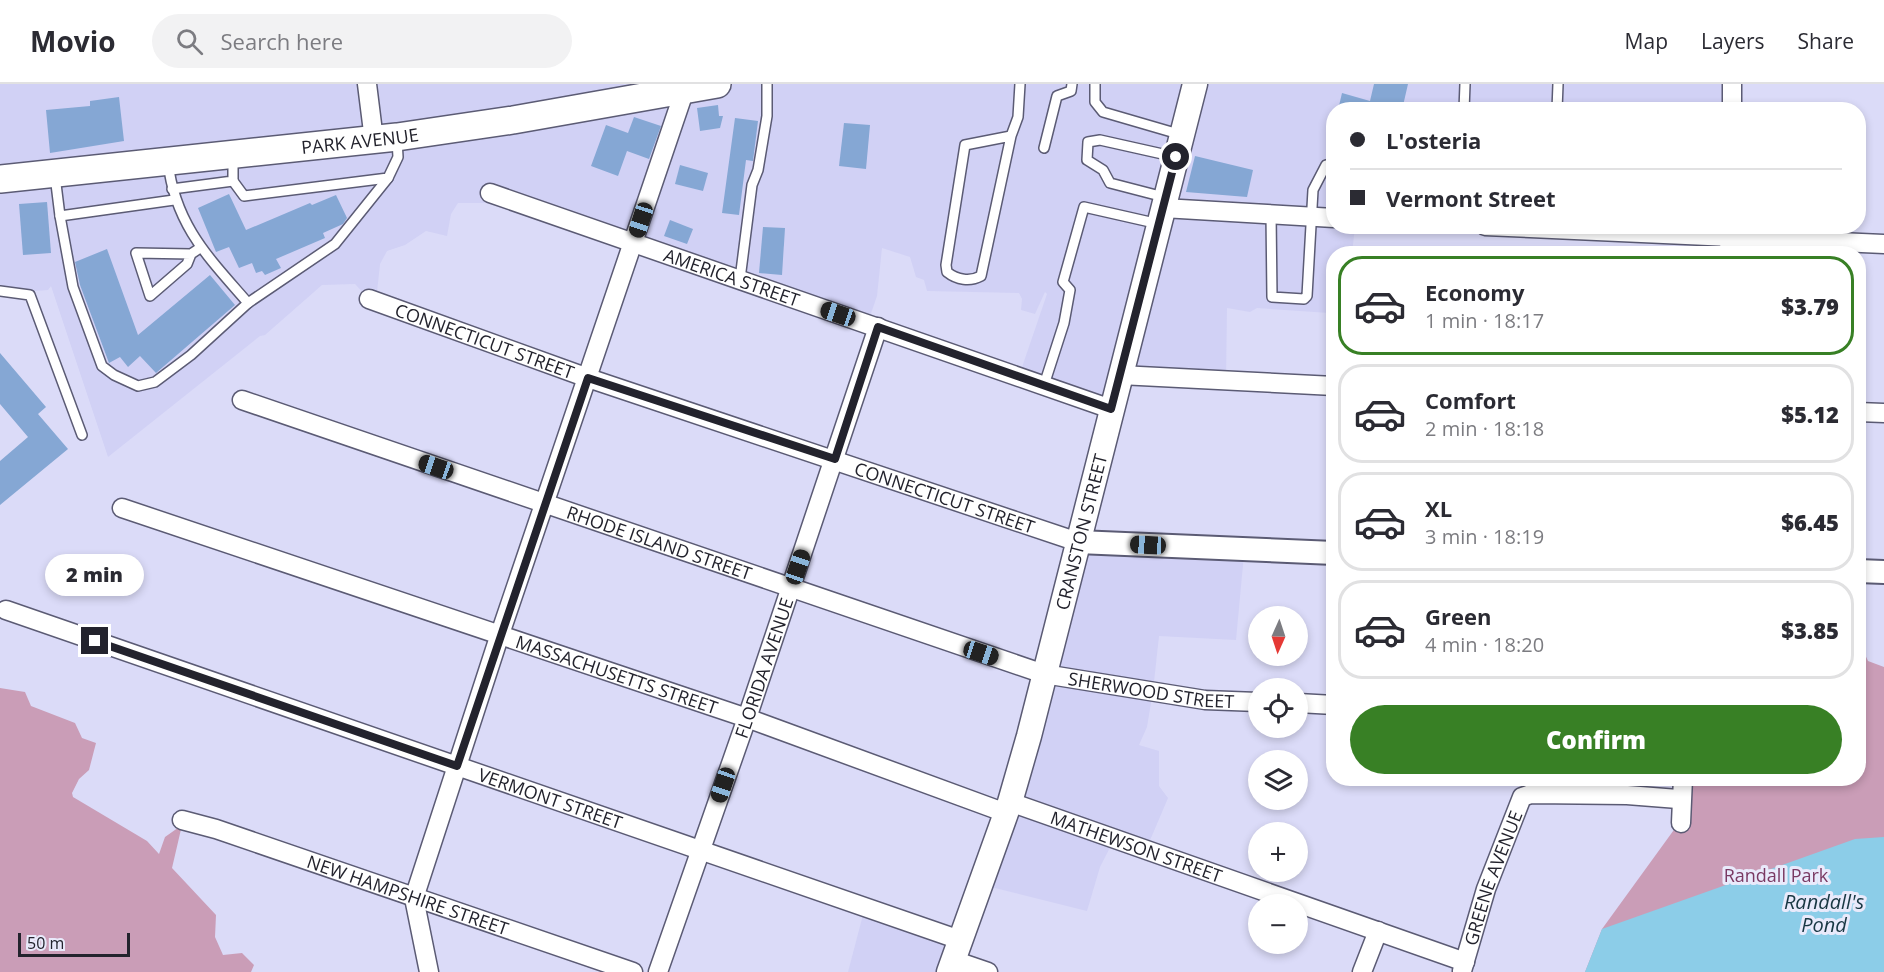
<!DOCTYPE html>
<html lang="en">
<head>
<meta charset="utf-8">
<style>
	:root { --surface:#fff; --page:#f2f2f3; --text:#2b2b33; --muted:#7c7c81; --line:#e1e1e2; --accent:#388025 }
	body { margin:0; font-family:"Open Sans",sans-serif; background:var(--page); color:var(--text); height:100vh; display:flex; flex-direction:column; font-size:22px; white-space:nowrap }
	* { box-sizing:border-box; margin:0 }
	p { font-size:20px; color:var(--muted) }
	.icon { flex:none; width:33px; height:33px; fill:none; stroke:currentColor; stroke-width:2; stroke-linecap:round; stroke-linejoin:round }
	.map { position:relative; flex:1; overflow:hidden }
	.drawer { position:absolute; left:1326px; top:162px; width:540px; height:540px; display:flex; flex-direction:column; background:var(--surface); border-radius:24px; box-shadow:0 3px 9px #0003 }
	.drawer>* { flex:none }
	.hud { position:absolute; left:1326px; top:18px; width:540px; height:132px; border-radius:24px; box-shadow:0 3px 9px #0003; display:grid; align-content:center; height:132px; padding:0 24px; background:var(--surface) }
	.needle { width:39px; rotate:183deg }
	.tools { position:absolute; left:1248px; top:522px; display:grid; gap:12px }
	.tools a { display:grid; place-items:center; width:60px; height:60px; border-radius:50%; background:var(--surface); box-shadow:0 3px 9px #0003; font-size:30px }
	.scale { position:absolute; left:18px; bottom:15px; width:112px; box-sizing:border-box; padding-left:6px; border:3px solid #23232d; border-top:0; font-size:16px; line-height:21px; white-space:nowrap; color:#23232d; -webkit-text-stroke:4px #e9eafb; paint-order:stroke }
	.end { position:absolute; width:27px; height:27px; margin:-14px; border:8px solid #23232d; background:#fff; box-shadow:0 0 0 3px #fff }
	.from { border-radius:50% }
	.bubble { position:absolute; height:42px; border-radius:21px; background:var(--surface); box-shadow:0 3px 9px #0003; font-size:20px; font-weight:800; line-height:42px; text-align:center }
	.car { position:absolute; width:18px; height:36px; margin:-18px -9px; border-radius:8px; box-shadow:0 0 4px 2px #0007; background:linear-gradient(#222 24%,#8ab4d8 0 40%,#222 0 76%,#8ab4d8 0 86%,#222 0) }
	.hud b { display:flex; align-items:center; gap:21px; height:57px; font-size:22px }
	.hud b+b { border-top:2px solid var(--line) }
	.hud i { width:15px; height:15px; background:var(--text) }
	ul { padding:10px 0 0; list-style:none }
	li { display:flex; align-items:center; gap:18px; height:99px; margin:0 12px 9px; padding:0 12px; border:3px solid var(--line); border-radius:24px }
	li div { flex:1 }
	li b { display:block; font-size:22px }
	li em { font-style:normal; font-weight:800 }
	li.selected { border-color:var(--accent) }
	li>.icon { width:54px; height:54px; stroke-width:1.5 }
	.cta { display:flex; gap:12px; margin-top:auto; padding:12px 24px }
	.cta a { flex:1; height:69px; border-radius:36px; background:var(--accent); color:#fff; font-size:24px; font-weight:800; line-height:69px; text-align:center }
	header { display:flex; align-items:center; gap:36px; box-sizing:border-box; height:84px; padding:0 30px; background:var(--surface); border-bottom:2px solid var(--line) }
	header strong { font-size:28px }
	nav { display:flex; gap:33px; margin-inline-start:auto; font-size:21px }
	.search { width:420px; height:54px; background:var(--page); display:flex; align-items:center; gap:15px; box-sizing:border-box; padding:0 21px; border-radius:33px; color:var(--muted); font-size:22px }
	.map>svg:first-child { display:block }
	.built { fill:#d1d1f5 }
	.green { fill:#ca9db7 }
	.water { fill:#8ccde8 }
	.building { fill:#85a7d4 }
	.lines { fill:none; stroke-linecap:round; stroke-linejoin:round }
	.service-casing { stroke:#5b5b74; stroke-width:12 }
	.minor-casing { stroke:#5b5b74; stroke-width:21 }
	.tertiary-casing { stroke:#5b5b74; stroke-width:26 }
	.secondary-casing { stroke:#5b5b74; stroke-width:27 }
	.primary-casing { stroke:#5b5b74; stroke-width:30 }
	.service { stroke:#fff; stroke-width:9 }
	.minor { stroke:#fff; stroke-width:18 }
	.tertiary { stroke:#fff; stroke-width:22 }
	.secondary { stroke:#fff; stroke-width:24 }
	.primary { stroke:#fff; stroke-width:27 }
	.route { stroke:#23232d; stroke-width:8 }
	.labels { text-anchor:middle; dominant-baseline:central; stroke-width:6; stroke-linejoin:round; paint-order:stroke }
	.street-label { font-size:18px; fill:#23232d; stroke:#e9eafb }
	.park-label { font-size:18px; fill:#7a3963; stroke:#e9eafb }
	.water-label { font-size:20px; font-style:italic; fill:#183743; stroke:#e9eafb }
</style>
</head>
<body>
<header>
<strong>Movio</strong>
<div class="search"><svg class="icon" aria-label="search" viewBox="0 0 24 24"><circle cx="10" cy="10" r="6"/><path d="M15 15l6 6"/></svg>Search here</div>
<nav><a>Map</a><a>Layers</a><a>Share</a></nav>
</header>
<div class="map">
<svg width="1884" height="888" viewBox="0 0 1884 888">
	<rect width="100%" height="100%" fill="#dbdbf8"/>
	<!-- built -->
	<g class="built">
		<path d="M0 0H1731V25L1334 26V142L1355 143 1352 169 1334 170 1333 235 1329 229 1257 224 1250 228 1227 224 1226 296 1123 294 1111 323 1019 292 1047 210 1045 208 1035 230 1021 226 1022 215 1019 209 927 207 924 196 916 193 910 173 882 164 877 212 868 238 495 112 485 119H458L451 130 447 152 426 147 405 161 387 167 380 180 376 217H371L355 200 322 201 265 251 260 252 108 373 51 202 48 206 0 210Z"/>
		<path d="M1077 464 1244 470 1236 556 1159 552 1153 607 1147 643 1139 661 1159 667V702L1168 714 1148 761 1116 752 1100 783 1087 827 979 800Z"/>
		<path d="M864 827 956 856 954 875 983 888H848Z"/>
	</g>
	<!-- green -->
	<g class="green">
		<path d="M1859 566H1863L1868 577 1884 583V888H1585L1602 845 1676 743 1682 695 1858 694Z"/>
		<path d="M0 604 25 608 31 622 75 639 82 654 96 659 89 686 79 695 72 709 73 713 147 757 159 770 165 753 182 741 172 784 216 831 215 853 223 871 242 869 254 881 251 888H0Z"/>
	</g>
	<!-- water -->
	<path class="water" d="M1884 753V888H1585L1602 845 1855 755Z"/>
	<!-- building -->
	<g class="building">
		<path d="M1374 0H1408L1402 26H1338L1342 9 1370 17Z"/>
		<path d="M119 13 124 57 50 69 46 26 90 22V17Z"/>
		<path d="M718 21 719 32H723L720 44 700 47 697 24Z"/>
		<path d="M634 33 661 42 649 75 627 67 618 92 591 82 606 41 628 49Z"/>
		<path d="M735 34 758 37 753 77 746 76 739 131 722 129Z"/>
		<path d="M844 39 870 41 866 85 839 82Z"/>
		<path d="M1195 72 1253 86 1247 113 1186 108Z"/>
		<path d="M680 81 708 89 703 107 675 100Z"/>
		<path d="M229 110 246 146 310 119 312 121 336 111 347 134 343 140 323 149 325 154 276 175 281 184 265 191 262 187 256 189 252 179 239 184 229 163 216 168 198 124Z"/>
		<path d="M47 118 51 169 23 171 19 120Z"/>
		<path d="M670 136 693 145 687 160 664 152Z"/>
		<path d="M763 143 785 144 782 191 759 189Z"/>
		<path d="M107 165 138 251 210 191 235 221 156 289 140 272 128 283 120 273 109 279 80 201 75 178Z"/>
		<path d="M0 269 46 323 38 330 68 365 0 421V377L28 353 0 320Z"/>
	</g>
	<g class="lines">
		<defs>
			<g id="service">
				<path d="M1095 0V18L1103 28 1182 51"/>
				<path d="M1464 26 1465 0"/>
				<path d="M1557 26 1558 0"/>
				<path d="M1011 52 965 61 946 181 947 188C957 196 970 198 981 192L1011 52 1018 33 1020 0"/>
				<path d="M1044 64 1057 12 1071 7 1072 0"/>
				<path d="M168 78C175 141 209 174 248 219"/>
				<path d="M55 92 60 132 174 116"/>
				<path d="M233 97 244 112 388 94 398 73 397 56"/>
				<path d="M172 105 233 97V74"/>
				<path d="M1164 113 1110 99 1103 86 1087 76 1088 58 1100 56 1176 73"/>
				<path d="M1271 130 1272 213 1304 215 1307 212 1313 106 1326 81 1334 79"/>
				<path d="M60 132 73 203 102 282 114 291 138 302 155 298 191 271 248 219 335 160 388 94"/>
				<path d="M191 170 187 180 150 212 136 169 191 170 200 164"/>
				<path d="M740 195 752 101 758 86 767 32V0"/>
				<path d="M0 207 30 211 82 351"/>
				<path d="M1044 301 1064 239 1070 206 1063 198 1084 123 1159 140"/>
			</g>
			<g id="minor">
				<path d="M367 0 374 56"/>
				<path d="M1732 26V0"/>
				<path id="s1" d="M490 109 1111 325"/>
				<path d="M1163 124 1334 134"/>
				<path d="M1485 142 1884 160"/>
				<path d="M1729 170 1730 142"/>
				<path id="s2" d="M369 215 588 294 1078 458"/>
				<path d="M1120 291 1334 302"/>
				<path id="s3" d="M242 316 1044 590 1205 616 1258 618"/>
				<path d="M1858 328 1884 329"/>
				<path id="s4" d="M122 424 747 634 1006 729"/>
				<path id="s5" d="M6 526 960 856"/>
				<path d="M1298 619 1334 621"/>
				<path id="s6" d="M1010 718 1465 878"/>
				<path id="s7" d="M182 736 216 745 633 888"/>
				<path d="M1681 739 1683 694"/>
				<path d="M953 876 988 888"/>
				<path id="s8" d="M1462 887 1486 805 1522 713 1531 710 1627 711 1678 715"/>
				<path d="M429 888 414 814 500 550 685 5"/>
				<path id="s9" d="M658 888 747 634 878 243"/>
				<path d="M1362 888 1378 847"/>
			</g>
			<g id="tertiary">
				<path d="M1078 458 1334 469"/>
				<path d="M1858 487 1884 488"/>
			</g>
			<g id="secondary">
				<path id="s10" d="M949 888 1010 718 1029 652 1195 0"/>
			</g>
			<g id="primary">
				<path id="s11" d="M0 95 397 53 513 36 717 0"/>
			</g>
		</defs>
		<!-- service casing -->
		<use href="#service" class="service-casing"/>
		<!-- minor casing -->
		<use href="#minor" class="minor-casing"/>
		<!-- tertiary casing -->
		<use href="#tertiary" class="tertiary-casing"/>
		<!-- secondary casing -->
		<use href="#secondary" class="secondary-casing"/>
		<!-- primary casing -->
		<use href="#primary" class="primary-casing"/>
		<!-- service -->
		<use href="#service" class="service"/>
		<!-- minor -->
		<use href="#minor" class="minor"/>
		<!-- tertiary -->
		<use href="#tertiary" class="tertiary"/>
		<!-- secondary -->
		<use href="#secondary" class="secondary"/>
		<!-- primary -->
		<use href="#primary" class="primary"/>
	</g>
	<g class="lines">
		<!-- route -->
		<path class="route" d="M95 557 457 682 588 294 835 375 878 243 1111 325 1176 73"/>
	</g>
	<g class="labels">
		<!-- street labels -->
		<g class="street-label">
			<text stroke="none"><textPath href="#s11" startOffset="362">PARK AVENUE</textPath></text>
			<text stroke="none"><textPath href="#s1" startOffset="256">AMERICA STREET</textPath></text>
			<text stroke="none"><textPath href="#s2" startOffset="123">CONNECTICUT STREET</textPath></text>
			<text stroke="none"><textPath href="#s2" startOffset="609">CONNECTICUT STREET</textPath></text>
			<text stroke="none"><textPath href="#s10" startOffset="460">CRANSTON STREET</textPath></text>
			<text stroke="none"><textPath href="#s3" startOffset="441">RHODE ISLAND STREET</textPath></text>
			<text stroke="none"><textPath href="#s9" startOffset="322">FLORIDA AVENUE</textPath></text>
			<text stroke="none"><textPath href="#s4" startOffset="522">MASSACHUSETTS STREET</textPath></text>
			<text stroke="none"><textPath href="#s3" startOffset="956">SHERWOOD STREET</textPath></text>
			<text stroke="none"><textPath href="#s5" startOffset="576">VERMONT STREET</textPath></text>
			<text stroke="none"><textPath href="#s6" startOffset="134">MATHEWSON STREET</textPath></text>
			<text stroke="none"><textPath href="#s8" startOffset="98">GREENE AVENUE</textPath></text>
			<text stroke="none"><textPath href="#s7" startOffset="238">NEW HAMPSHIRE STREET</textPath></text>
		</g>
		<!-- park labels -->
		<g class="park-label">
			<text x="1776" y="791">Randall Park</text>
		</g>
		<!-- water labels -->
		<g class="water-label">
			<text x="1824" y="817">Randall's<tspan x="1824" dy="23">Pond</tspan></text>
		</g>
	</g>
</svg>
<div class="tools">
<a><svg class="needle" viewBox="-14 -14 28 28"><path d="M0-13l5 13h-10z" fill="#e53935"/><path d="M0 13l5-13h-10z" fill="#7c7c81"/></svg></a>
<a><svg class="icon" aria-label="locate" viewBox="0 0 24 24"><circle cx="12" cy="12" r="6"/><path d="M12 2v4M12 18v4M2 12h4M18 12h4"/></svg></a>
<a><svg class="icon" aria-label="layers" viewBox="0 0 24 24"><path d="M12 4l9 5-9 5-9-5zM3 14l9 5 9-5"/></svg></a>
<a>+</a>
<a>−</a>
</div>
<div class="scale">50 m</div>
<i class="end from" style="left:1176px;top:73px"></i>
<i class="end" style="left:95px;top:557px"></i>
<div class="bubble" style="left:45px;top:470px;width:99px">2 min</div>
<i class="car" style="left:641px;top:136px;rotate:198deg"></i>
<i class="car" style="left:838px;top:230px;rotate:289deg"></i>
<i class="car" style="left:436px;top:383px;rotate:289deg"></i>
<i class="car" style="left:1148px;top:461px;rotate:273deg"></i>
<i class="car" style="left:798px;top:483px;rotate:19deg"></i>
<i class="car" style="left:981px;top:569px;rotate:108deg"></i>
<i class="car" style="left:723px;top:701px;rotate:199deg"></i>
<div class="hud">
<b><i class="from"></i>L'osteria</b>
<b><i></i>Vermont Street</b>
</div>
<section class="drawer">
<ul>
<li class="selected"><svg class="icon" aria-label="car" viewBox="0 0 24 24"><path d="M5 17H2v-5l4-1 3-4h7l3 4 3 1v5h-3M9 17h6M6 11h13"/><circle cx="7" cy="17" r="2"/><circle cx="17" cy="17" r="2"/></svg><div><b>Economy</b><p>1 min · 18:17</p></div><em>$3.79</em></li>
<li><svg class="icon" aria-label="car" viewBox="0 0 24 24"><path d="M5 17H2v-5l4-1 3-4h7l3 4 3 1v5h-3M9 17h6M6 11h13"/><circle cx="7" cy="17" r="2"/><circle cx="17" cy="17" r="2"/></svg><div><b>Comfort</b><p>2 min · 18:18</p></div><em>$5.12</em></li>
<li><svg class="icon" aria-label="car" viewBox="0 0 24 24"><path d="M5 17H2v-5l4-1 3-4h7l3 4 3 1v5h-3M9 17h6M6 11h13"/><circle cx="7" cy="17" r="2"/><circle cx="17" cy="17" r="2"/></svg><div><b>XL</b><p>3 min · 18:19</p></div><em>$6.45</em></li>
<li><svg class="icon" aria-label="car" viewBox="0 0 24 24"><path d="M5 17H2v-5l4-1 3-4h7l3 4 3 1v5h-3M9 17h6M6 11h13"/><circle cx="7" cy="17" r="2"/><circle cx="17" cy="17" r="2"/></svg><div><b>Green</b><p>4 min · 18:20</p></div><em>$3.85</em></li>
</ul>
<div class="cta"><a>Confirm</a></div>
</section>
</div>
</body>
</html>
